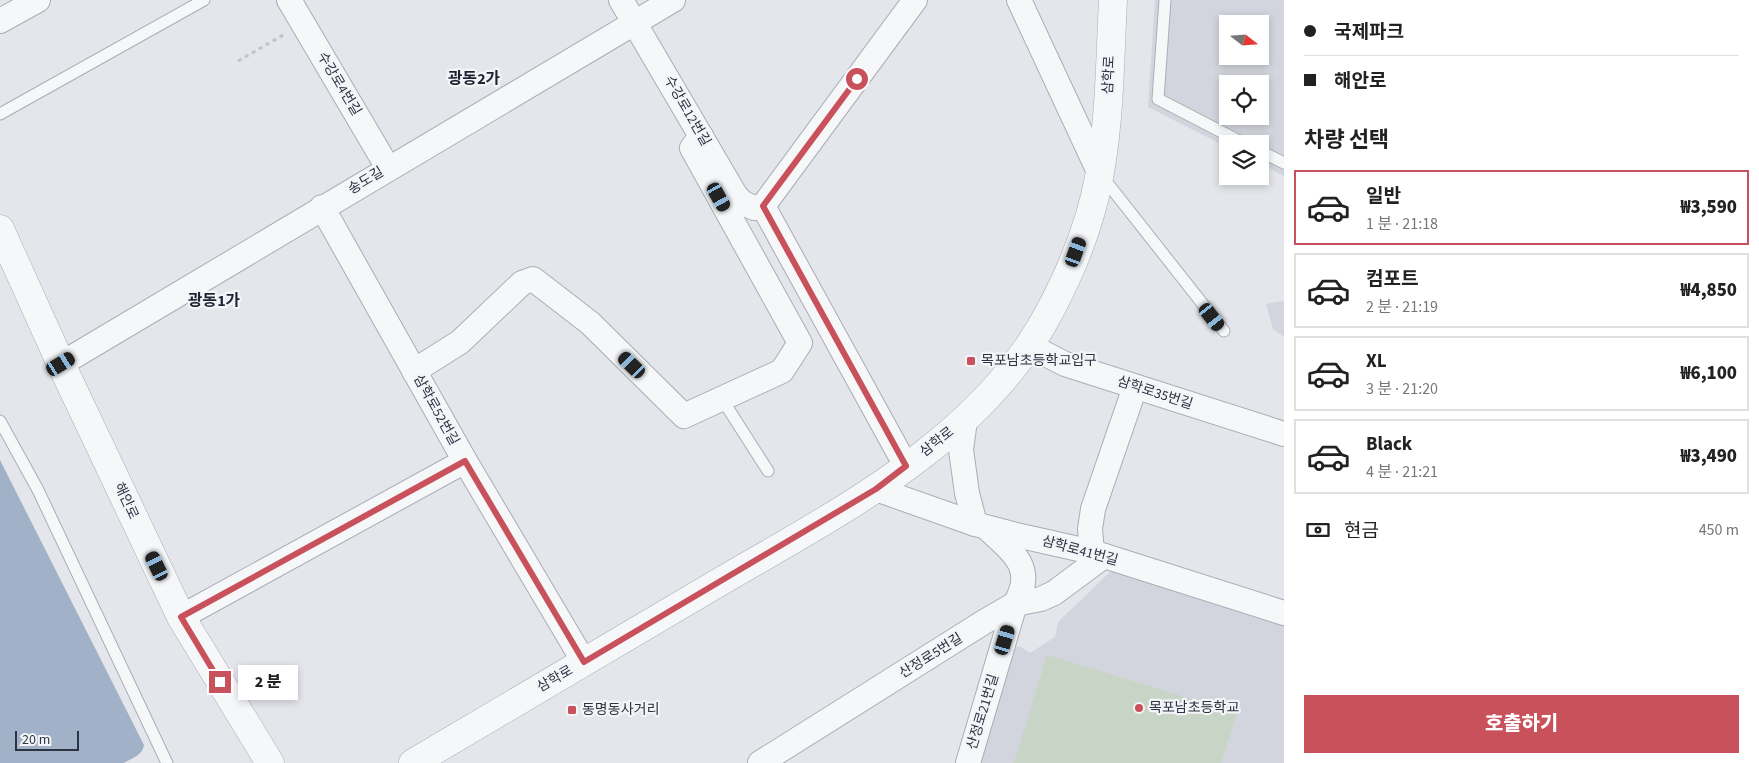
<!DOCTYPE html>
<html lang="ko">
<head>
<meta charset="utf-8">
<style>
	:root { --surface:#fff; --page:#f6f6f6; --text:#222; --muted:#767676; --line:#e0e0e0; --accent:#c8515c }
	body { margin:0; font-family:"Source Sans 3","Noto Sans KR",sans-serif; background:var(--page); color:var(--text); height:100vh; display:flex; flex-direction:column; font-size:19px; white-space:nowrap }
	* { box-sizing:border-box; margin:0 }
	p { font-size:16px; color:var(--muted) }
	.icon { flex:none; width:28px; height:28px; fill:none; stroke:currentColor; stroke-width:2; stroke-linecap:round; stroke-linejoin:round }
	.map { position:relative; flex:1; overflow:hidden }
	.panel { display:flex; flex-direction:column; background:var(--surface); width:475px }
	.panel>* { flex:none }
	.hud { display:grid; align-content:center; height:110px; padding:0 20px; background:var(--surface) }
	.needle { width:32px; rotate:107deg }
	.buttons { position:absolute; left:1219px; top:15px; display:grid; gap:10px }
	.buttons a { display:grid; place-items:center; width:50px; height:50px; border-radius:0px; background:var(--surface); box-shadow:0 2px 8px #0003; font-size:25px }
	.scale { position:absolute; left:15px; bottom:12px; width:64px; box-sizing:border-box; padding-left:5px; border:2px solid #2c3342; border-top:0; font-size:14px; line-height:18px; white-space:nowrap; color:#2c3342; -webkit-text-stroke:4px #f3f5f8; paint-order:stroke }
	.end { position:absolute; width:22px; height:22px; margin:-11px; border:6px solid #c8515c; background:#fff; box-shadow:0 0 0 2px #fff }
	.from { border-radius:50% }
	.bubble { position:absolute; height:35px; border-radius:0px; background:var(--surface); box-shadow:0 2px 8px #0003; font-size:16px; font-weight:800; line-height:35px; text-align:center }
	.car { position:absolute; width:15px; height:30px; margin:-15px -8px; border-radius:6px; box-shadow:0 0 4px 1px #0007; background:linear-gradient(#222 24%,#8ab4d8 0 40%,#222 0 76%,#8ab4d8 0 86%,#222 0) }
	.hud b { display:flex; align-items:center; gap:18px; height:48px; font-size:19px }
	.hud b+b { border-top:1px solid var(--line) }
	.hud i { width:12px; height:12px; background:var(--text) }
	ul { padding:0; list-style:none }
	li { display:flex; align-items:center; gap:15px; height:75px; margin:0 10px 8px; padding:0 10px; border:2px solid var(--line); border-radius:0px }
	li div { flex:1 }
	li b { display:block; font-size:19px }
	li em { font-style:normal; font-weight:800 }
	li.on { border-color:var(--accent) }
	li>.icon { width:45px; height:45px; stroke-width:1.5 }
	h2 { padding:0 20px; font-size:22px; line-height:60px }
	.pay { display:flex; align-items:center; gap:12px; height:55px; padding:0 20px; font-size:19px }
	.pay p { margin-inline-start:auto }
	.cta { display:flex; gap:10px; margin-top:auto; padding:10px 20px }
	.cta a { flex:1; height:58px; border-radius:0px; background:var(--accent); color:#fff; font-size:20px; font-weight:800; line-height:58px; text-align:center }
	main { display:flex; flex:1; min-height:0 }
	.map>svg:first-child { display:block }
	.built { fill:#d2d5dd; fill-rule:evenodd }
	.green { fill:#c8d4c5 }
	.water { fill:#a1b2c8 }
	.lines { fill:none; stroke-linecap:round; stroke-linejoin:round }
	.service-casing { stroke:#a9adb5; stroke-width:13 }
	.minor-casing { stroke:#a9adb5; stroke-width:26 }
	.tertiary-casing { stroke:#a9adb5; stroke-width:29 }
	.path { stroke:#c1c4c9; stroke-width:3; stroke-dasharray:4 4; stroke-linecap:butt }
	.service { stroke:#f6f7f9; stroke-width:11 }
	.minor { stroke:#f6f7f9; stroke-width:24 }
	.tertiary { stroke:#f6f7f9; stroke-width:28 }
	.route { stroke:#c8515c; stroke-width:6 }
	.poi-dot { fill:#c8515c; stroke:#f3f5f8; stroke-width:2 }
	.labels { text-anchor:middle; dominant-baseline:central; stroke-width:4.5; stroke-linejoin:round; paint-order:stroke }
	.street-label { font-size:14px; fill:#2c3342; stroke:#f3f5f8 }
	.poi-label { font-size:14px; fill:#2c3342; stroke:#f3f5f8; text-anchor:start }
	.quarter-label { font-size:16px; font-weight:bold; fill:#1e2433; stroke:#f3f5f8 }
</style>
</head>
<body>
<main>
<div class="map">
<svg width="1284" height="763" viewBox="0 0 1284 763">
	<rect width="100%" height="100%" fill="#e4e6eb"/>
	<!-- built -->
	<g class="built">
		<path d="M1155 0H1284V176L1260 163V144H1228L1227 147 1148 107ZM1228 24H1260V56H1228ZM1228 84H1260V116H1228Z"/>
		<path d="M1284 301V337L1273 329 1266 304Z"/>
		<path d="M1112 570 1284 626V763H979L1011 645 1021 647 1030 653 1055 637 1058 622Z"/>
	</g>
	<!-- green -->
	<path class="green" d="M1047 655 1237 713 1221 763H1014Z"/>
	<!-- water -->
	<path class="water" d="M0 460 144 745C143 755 132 758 124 763H0Z"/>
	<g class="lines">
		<defs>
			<g id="service">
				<path d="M1165 0 1158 99 1245 144"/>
				<path d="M0 114 204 0"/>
				<path d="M1260 151 1284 163"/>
				<path d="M1101 175 1224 331"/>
				<path d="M722 399 768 471"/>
				<path d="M0 421 38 490 167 763"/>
			</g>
			<g id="minor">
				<path d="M289 0 388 168"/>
				<path d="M621 0 736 196 743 203 754 208 763 206"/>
				<path d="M1019 0 1100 174"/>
				<path d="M0 21 38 0"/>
				<path d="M763 206 906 466"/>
				<path d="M763 206 915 0"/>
				<path d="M322 207 465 461 584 662"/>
				<path d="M1030 346 1065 364 1284 434"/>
				<path d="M61 364 673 0"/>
				<path d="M414 371 460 342 522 283 533 279 590 323 684 416 782 371 800 343 692 148 701 136"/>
				<path d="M965 420 961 450 967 493 975 524"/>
				<path d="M876 489 975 524 1016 535 1092 552 1284 613"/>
				<path d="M1092 552 1090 529 1093 509 1135 387"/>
				<path d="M181 617 465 461"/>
				<path d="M760 763 984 622 1015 604 1041 599 1054 593 1104 556"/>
				<path d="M968 763 1015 604C1036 569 1014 553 989 530"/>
			</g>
			<g id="tertiary">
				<path d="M0 229 61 364 181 617 270 763"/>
				<path d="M413 763C510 705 608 648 706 590 831 516 982 443 1051 309 1073 267 1092 219 1100 172 1110 116 1110 57 1113 0"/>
			</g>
		</defs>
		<!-- service casing -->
		<use href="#service" class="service-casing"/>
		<!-- minor casing -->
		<use href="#minor" class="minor-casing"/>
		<!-- tertiary casing -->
		<use href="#tertiary" class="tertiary-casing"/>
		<!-- path -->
		<path class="path" d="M238 61 285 34"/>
		<!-- service -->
		<use href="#service" class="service"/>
		<!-- minor -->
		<use href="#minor" class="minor"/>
		<!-- tertiary -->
		<use href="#tertiary" class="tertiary"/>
	</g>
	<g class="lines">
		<!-- route -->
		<path class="route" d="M220 682 181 617 465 461 584 662 876 489 906 466 763 206 857 79"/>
	</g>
	<!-- markers -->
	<g class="poi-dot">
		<rect x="966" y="356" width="10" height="10" rx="2.5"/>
		<circle cx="1139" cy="708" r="5"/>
		<rect x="567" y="705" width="10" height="10" rx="2.5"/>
	</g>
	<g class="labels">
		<!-- street labels -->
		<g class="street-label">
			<text transform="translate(1109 75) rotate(-87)">삼학로</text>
			<text transform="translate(339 84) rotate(59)">수강로4번길</text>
			<text transform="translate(687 111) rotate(60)">수강로12번길</text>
			<text transform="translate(366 181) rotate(-31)">송도길</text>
			<text transform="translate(1155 393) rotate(18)">삼학로35번길</text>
			<text transform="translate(436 410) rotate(61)">삼학로52번길</text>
			<text transform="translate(937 442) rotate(-38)">삼학로</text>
			<text transform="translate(126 501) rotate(65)">해안로</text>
			<text transform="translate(1080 551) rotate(15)">삼학로41번길</text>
			<text transform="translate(931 656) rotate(-32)">산정로5번길</text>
			<text transform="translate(555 679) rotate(-30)">삼학로</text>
			<text transform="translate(983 712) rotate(-73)">산정로21번길</text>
		</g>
		<!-- poi labels -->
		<g class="poi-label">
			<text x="981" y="361">목포남초등학교입구</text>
			<text x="1149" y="708">목포남초등학교</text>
			<text x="582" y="710">동명동사거리</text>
		</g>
		<!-- quarter labels -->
		<g class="quarter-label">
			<text x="474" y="79">광동2가</text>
			<text x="214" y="301">광동1가</text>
		</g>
	</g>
</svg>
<div class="buttons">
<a><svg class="needle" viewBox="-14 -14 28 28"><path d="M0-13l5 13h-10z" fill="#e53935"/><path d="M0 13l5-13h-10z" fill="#767676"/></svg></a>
<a><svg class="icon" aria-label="locate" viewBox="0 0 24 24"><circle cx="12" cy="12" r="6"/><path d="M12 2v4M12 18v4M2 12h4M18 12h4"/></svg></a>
<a><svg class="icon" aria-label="layers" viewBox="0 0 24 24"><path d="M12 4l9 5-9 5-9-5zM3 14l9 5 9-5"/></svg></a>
</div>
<div class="scale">20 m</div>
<i class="end from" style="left:857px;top:79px"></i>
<i class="end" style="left:220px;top:682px"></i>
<div class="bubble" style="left:238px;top:665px;width:60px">2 분</div>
<i class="car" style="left:719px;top:197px;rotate:151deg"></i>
<i class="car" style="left:1076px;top:252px;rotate:20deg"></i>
<i class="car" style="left:1212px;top:317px;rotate:142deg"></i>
<i class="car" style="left:61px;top:364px;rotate:59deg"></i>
<i class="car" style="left:632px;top:365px;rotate:314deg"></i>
<i class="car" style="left:157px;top:566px;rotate:334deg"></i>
<i class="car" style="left:1005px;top:640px;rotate:17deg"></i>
</div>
<section class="panel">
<div class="hud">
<b><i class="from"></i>국제파크</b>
<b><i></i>해안로</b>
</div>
<h2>차량 선택</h2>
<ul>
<li class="on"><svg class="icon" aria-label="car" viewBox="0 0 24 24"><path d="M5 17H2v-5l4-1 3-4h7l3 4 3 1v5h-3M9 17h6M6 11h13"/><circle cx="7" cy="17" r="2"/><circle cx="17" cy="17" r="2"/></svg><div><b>일반</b><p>1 분 · 21:18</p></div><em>₩3,590</em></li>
<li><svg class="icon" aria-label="car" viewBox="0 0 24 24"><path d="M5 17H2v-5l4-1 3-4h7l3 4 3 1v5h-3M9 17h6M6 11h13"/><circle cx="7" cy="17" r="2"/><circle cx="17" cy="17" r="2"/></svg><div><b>컴포트</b><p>2 분 · 21:19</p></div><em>₩4,850</em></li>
<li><svg class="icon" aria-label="car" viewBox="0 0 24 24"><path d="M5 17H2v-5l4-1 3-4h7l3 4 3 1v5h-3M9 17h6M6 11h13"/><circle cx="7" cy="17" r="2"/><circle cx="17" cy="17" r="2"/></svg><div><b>XL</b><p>3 분 · 21:20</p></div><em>₩6,100</em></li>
<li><svg class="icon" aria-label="car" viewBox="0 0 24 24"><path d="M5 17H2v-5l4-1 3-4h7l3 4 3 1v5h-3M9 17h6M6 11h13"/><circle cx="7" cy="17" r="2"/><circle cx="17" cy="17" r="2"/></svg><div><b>Black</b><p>4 분 · 21:21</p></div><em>₩3,490</em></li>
</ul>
<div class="pay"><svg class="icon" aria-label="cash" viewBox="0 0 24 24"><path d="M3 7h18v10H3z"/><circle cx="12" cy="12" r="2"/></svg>현금<p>450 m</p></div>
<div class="cta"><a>호출하기</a></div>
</section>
</main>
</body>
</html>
